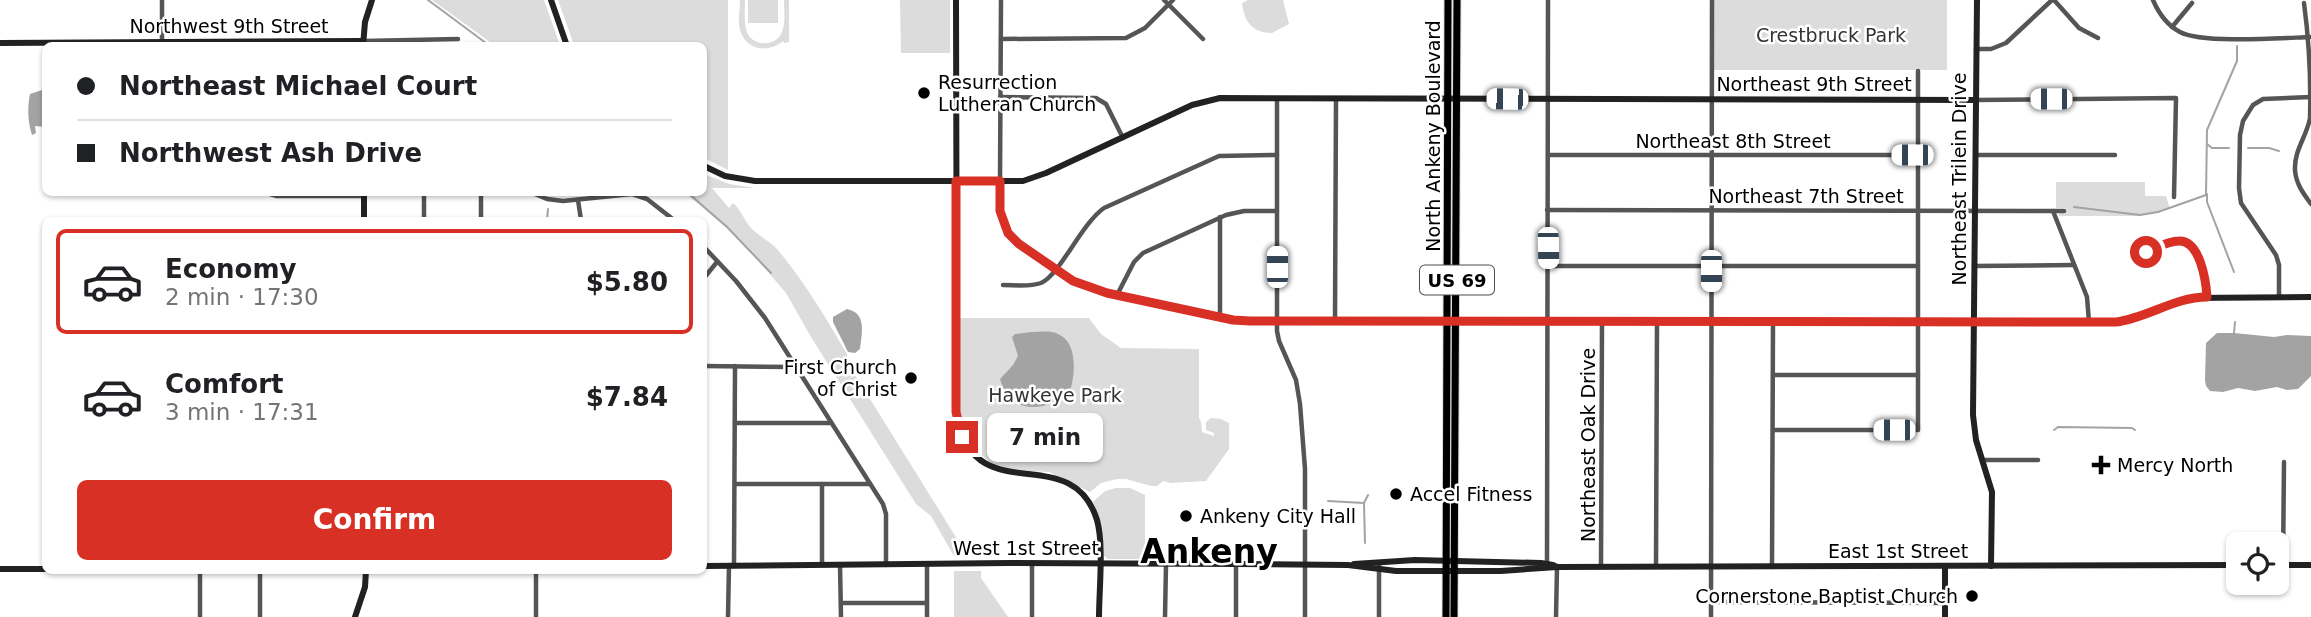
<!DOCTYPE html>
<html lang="en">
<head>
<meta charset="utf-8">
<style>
	:root { --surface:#fff; --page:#f6f6f6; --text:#202124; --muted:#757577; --line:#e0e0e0; --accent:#d93025 }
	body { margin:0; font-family:"DejaVu Sans",sans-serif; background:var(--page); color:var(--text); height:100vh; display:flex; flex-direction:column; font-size:26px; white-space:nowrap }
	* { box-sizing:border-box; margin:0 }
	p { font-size:23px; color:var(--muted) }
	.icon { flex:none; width:38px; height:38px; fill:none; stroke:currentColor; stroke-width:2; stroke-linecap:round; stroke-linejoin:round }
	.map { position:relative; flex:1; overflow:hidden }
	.drawer { position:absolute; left:42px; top:217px; width:665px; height:357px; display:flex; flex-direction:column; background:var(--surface); border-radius:10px; box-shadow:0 2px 5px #0004 }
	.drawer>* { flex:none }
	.guide { position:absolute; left:42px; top:42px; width:665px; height:154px; border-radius:10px; box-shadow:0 2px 5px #0004; display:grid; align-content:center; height:154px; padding:0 35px; background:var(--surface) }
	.tools { position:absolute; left:2226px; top:532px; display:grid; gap:14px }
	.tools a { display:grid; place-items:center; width:63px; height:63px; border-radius:10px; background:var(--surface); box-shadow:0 2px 5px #0004; font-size:35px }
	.end { position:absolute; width:32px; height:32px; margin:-16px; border:9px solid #d93025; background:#fff; box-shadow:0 0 0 4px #fff }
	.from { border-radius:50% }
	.bubble { position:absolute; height:49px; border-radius:10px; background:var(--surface); box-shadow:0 2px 5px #0004; font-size:23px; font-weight:800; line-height:49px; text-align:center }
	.car { position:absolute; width:21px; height:42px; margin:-21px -10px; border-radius:9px; box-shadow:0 0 5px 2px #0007; background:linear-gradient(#fff 24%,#345 0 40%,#fff 0 76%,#345 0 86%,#fff 0) }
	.guide b { display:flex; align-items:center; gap:24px; height:66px; font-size:26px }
	.guide b+b { border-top:2px solid var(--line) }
	.guide i { width:18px; height:18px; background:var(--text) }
	ul { padding:12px 0 0; list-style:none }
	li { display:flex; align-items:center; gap:21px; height:105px; margin:0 14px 10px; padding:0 21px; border:4px solid transparent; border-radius:10px }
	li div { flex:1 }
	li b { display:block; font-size:26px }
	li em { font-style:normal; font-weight:800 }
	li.active { border-color:var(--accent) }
	li>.icon { width:63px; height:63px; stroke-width:1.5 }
	.primary-button { display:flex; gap:14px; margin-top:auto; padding:14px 35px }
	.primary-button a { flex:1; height:80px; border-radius:10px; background:var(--accent); color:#fff; font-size:28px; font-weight:800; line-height:80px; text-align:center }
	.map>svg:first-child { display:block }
	.green { fill:#dcdcdc }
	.water { fill:#a3a3a3 }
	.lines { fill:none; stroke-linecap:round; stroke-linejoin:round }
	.stream { stroke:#a3a3a3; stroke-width:2 }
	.primary-casing { stroke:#dbdbdb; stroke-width:9 }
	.street { stroke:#555; stroke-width:4.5 }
	.secondary { stroke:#222; stroke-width:6 }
	.primary { stroke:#000; stroke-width:7 }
	.route { stroke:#d93025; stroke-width:9 }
	.poi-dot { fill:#000; stroke:#fff; stroke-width:2.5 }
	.labels { text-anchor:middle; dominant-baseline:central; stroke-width:5; stroke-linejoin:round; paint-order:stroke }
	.shield { fill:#fff; stroke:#4c4c4c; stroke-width:2 }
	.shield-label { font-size:18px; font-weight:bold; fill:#000 }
	.street-label { font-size:19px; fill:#000; stroke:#fff }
	.park-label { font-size:19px; fill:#333; stroke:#fff }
	.poi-label { font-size:19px; fill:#000; stroke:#fff; text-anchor:start }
	.town-label { font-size:33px; font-weight:bold; fill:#000; stroke:#fff }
</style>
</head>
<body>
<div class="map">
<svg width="2311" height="617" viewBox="0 0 2311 617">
	<rect width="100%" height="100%" fill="#fff"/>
	<!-- green -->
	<g class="green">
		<path d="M432 0H544L560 45H494Z"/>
		<path d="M558 0H728V170L704 158V46L574 45Z"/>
		<path d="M740 0H745C745 9 744 20 746 29 749 45 773 49 781 34 786 25 784 10 784 0H789V42L784 43 783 41C770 52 749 52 741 33 737 24 740 10 740 0Z"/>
		<rect x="748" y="0" width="30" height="23"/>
		<path d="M900 0H950V53H901Z"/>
		<path d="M1248 0H1283L1289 24 1272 33C1252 33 1244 21 1242 3Z"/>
		<rect x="1714" y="0" width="233" height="70"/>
		<path d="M704 174 729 184 755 188H712L729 208 733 203C741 209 744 221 752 229 759 236 771 242 777 249 804 281 826 318 847 354V362L967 555 954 556 931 516 916 504 811 337 786 293 739 238 685 193 704 192Z"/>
		<path d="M2056 182H2145V196H2166L2170 209 2136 216H2058L2060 213H2065V208H2056Z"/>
		<path d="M958 318H1089L1101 334 1121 348 1199 349V418L1201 422 1202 432 1214 436V433L1206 430V422L1211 418 1221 419 1229 423V449L1206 481 1171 483 1163 481 1157 486H1151L1126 479H1117L1101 483 1090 492 1049 472 1012 470 992 464 971 446 959 419Z"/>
		<path d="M1116 488H1130L1145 495V543L1150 559H1108L1104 556 1102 526 1093 502 1105 491Z"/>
		<path d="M954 571H981V578L1008 617H954Z"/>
	</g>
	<!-- water -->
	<g class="water">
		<path d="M45 89V127L35 126 36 133 32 135C28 123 27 108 30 94Z"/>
		<path d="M847 309C867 313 862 333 860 349L855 353 848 352 833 322V317Z"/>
		<path d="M1031 332C1039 332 1051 330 1058 334 1079 343 1075 377 1069 394 1042 413 1010 414 1000 379L1013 365 1018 356 1012 337 1015 334Z"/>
		<path d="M2217 333H2234L2274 337 2287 335 2311 336V376L2298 389 2287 390 2277 387 2255 391 2238 388 2223 392 2210 391 2206 386 2205 380 2206 343Z"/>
	</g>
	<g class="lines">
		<!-- stream -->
		<g class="stream">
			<path d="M428 0 490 46"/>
			<path d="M2207 144 2212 148H2229"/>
			<path d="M2248 148H2269L2279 151"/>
			<path d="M687 192 727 227 771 273"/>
			<path d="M2207 194V202L2234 272"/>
			<path d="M2074 207 2140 215 2158 212 2206 195 2207 130 2237 61V46"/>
			<path d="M547 220 548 209"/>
			<path d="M2234 333 2235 322"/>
			<path d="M2054 430 2058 427 2132 428 2135 430"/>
			<path d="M1328 501 1364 503 1365 543"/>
			<path d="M1364 503 1368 495"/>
		</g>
		<defs>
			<g id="primary">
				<path d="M1446 617 1448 0"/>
				<path d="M1454 617 1457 0"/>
			</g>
		</defs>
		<!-- primary casing -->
		<use href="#primary" class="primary-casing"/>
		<!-- street -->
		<g class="street">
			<path d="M1164 0 1203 39"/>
			<path d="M2054 0 2079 28 2098 38"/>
			<path d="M2153 0C2159 14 2167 25 2180 32 2202 44 2283 38 2310 37"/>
			<path d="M2304 3C2309 40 2311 80 2310 118 2307 136 2294 150 2295 170 2296 184 2303 193 2311 204"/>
			<path d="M2172 27 2192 3"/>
			<path d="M1001 39 1126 38 1145 28 1173 0"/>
			<path d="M363 41 458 39"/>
			<path d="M162 42V0"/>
			<path d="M1976 49H1991L2006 43 2052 0"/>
			<path d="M1000 97 1096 98 1106 104 1123 138"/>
			<path d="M1277 99V331L1279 341 1296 380 1300 404 1305 469V617"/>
			<path d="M1975 100 2176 98 2174 197"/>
			<path d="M1548 155H1918"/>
			<path d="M1976 155H2115"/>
			<path d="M1000 181 1001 0"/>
			<path d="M263 192 277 196H364"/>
			<path d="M424 192V220"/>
			<path d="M481 192V220"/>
			<path d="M530 192 547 199 563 201 632 194 647 199 674 220"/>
			<path d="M578 200 581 220"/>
			<path d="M1547 210 2064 211"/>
			<path d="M2053 211 2087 297 2089 322"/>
			<path d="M1220 217V317"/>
			<path d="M704 247 736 281 765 318 883 504 886 514V565"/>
			<path d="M2133 252C2149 252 2160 243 2175 241 2200 237 2206 280 2207 297"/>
			<path d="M1548 266H1918"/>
			<path d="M1974 266 2074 265"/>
			<path d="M704 278 717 262"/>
			<path d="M1003 285C1015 285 1030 287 1041 283 1059 276 1082 223 1104 208L1219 156 1277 155"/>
			<path d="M1117 295 1134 262 1143 253 1226 215 1244 211H1277"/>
			<path d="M2279 297V265L2276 255 2241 203 2239 188 2240 135 2243 121 2253 105 2263 99 2311 97"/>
			<path d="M1335 321 1336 99"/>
			<path d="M704 366 795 367"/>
			<path d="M1773 375H1918"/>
			<path d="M735 423H830"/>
			<path d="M1773 430H1918V71"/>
			<path d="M1982 460H2038"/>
			<path d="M735 484H869"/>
			<path d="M822 484V565"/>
			<path d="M1236 564V617"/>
			<path d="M1547 564 1548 0"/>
			<path d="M734 565 735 366"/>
			<path d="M840 565 841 617"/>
			<path d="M927 565V617"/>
			<path d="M2283 565 2284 462"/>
			<path d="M1601 566 1602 322"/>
			<path d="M1656 567 1657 322"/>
			<path d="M1772 567 1773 322"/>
			<path d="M200 570V617"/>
			<path d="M260 570V617"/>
			<path d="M1711 602 1945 603"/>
			<path d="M841 603H927"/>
			<path d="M536 617V570"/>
			<path d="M728 617 729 565"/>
			<path d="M1032 617V563"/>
			<path d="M1165 617 1166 564"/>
			<path d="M1379 617V566"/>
			<path d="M1556 617 1557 567"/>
			<path d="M1711 617 1712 0"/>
		</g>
		<!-- secondary -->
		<g class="secondary">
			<path d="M551 0 567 46"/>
			<path d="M956 0 957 420C978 511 1072 439 1097 520 1104 544 1099 591 1099 617"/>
			<path d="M1977 0 1973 415 1976 440 1992 492 1991 566"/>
			<path d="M0 43 363 41"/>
			<path d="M363 46 365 22 372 0"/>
			<path d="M704 166 725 176 755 181H1023L1046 173 1192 105 1220 98 1975 100"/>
			<path d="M1000 181 1001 216 1011 237 1073 281 1106 293 1233 320 1250 321 2116 322 2131 320 2190 298 2311 297"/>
			<path d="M364 192V220"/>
			<path d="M1354 564 1415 560 1541 563 1553 565 1557 567"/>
			<path d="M2277 565H2311"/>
			<path d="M704 566 1009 563 1236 564 1348 565 1396 571H1501L1557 567 2238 565"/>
			<path d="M0 569H46"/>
			<path d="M355 617 365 587 366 570"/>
			<path d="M1945 617V566"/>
		</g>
		<!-- primary -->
		<use href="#primary" class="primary"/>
	</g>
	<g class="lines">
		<!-- route -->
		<path class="route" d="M962 437 956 412V181H1000V211L1008 233 1019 244 1073 281 1107 293 1233 320 1250 321 2116 322C2148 318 2174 297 2207 297 2206 281 2200 240 2179 241 2168 241 2156 248 2146 252"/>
	</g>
	<!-- markers -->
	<g class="poi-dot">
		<circle cx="924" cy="93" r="7"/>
		<circle cx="911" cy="378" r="7"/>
		<path d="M2097.5 454.5h7v7h7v7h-7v7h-7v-7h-7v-7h7z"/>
		<circle cx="1396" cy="494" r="7"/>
		<circle cx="1186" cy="516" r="7"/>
		<circle cx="1972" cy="596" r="7"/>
	</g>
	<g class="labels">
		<!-- shield labels -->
		<rect class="shield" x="1420" y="265.5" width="74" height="29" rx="5"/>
		<g class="shield-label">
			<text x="1457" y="280">US 69</text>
		</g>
		<!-- street labels -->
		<g class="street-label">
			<text x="229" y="26">Northwest 9th Street</text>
			<text x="1814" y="84">Northeast 9th Street</text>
			<text transform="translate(1433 136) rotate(-90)">North Ankeny Boulevard</text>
			<text x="1733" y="141">Northeast 8th Street</text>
			<text transform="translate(1959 179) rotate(-90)">Northeast Trilein Drive</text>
			<text x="1806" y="196">Northeast 7th Street</text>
			<text transform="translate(1588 445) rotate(-90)">Northeast Oak Drive</text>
			<text x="1026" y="548">West 1st Street</text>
			<text x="1898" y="551">East 1st Street</text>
		</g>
		<!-- park labels -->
		<g class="park-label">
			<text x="1831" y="35">Crestbruck Park</text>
			<text x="1055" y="395">Hawkeye Park</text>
		</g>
		<!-- poi labels -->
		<g class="poi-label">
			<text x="938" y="82">Resurrection<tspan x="938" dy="22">Lutheran Church</tspan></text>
			<text x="897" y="367" text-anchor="end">First Church<tspan x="897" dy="22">of Christ</tspan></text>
			<text x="2117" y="465">Mercy North</text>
			<text x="1410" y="494">Accel Fitness</text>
			<text x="1200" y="516">Ankeny City Hall</text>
			<text x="1958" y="596" text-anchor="end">Cornerstone Baptist Church</text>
		</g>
		<!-- town labels -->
		<g class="town-label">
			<text x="1209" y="551">Ankeny</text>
		</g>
	</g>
</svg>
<div class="tools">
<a><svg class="icon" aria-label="locate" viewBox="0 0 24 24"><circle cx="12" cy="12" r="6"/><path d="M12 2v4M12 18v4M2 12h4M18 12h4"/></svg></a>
</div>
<i class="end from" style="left:2146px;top:252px"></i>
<i class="end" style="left:962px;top:437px"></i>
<div class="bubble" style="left:987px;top:413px;width:116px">7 min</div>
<i class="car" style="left:1507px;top:99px;rotate:271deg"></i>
<i class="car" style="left:2051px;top:99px;rotate:270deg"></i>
<i class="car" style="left:1912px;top:155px;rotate:270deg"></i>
<i class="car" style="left:1548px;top:248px;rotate:179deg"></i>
<i class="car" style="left:1277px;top:267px;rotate:0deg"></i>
<i class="car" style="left:1711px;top:271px;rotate:180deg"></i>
<i class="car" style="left:1894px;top:430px;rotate:270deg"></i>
<div class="guide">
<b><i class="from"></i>Northeast Michael Court</b>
<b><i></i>Northwest Ash Drive</b>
</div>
<section class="drawer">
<ul>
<li class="active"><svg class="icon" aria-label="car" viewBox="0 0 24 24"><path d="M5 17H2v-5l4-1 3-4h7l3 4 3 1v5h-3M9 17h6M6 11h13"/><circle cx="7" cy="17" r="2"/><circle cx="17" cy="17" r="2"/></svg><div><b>Economy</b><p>2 min · 17:30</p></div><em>$5.80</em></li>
<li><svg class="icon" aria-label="car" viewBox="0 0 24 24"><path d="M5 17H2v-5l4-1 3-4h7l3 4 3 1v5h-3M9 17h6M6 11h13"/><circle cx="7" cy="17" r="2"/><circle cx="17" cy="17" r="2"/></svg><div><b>Comfort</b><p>3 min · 17:31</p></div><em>$7.84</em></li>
</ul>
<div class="primary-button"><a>Confirm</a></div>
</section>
</div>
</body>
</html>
